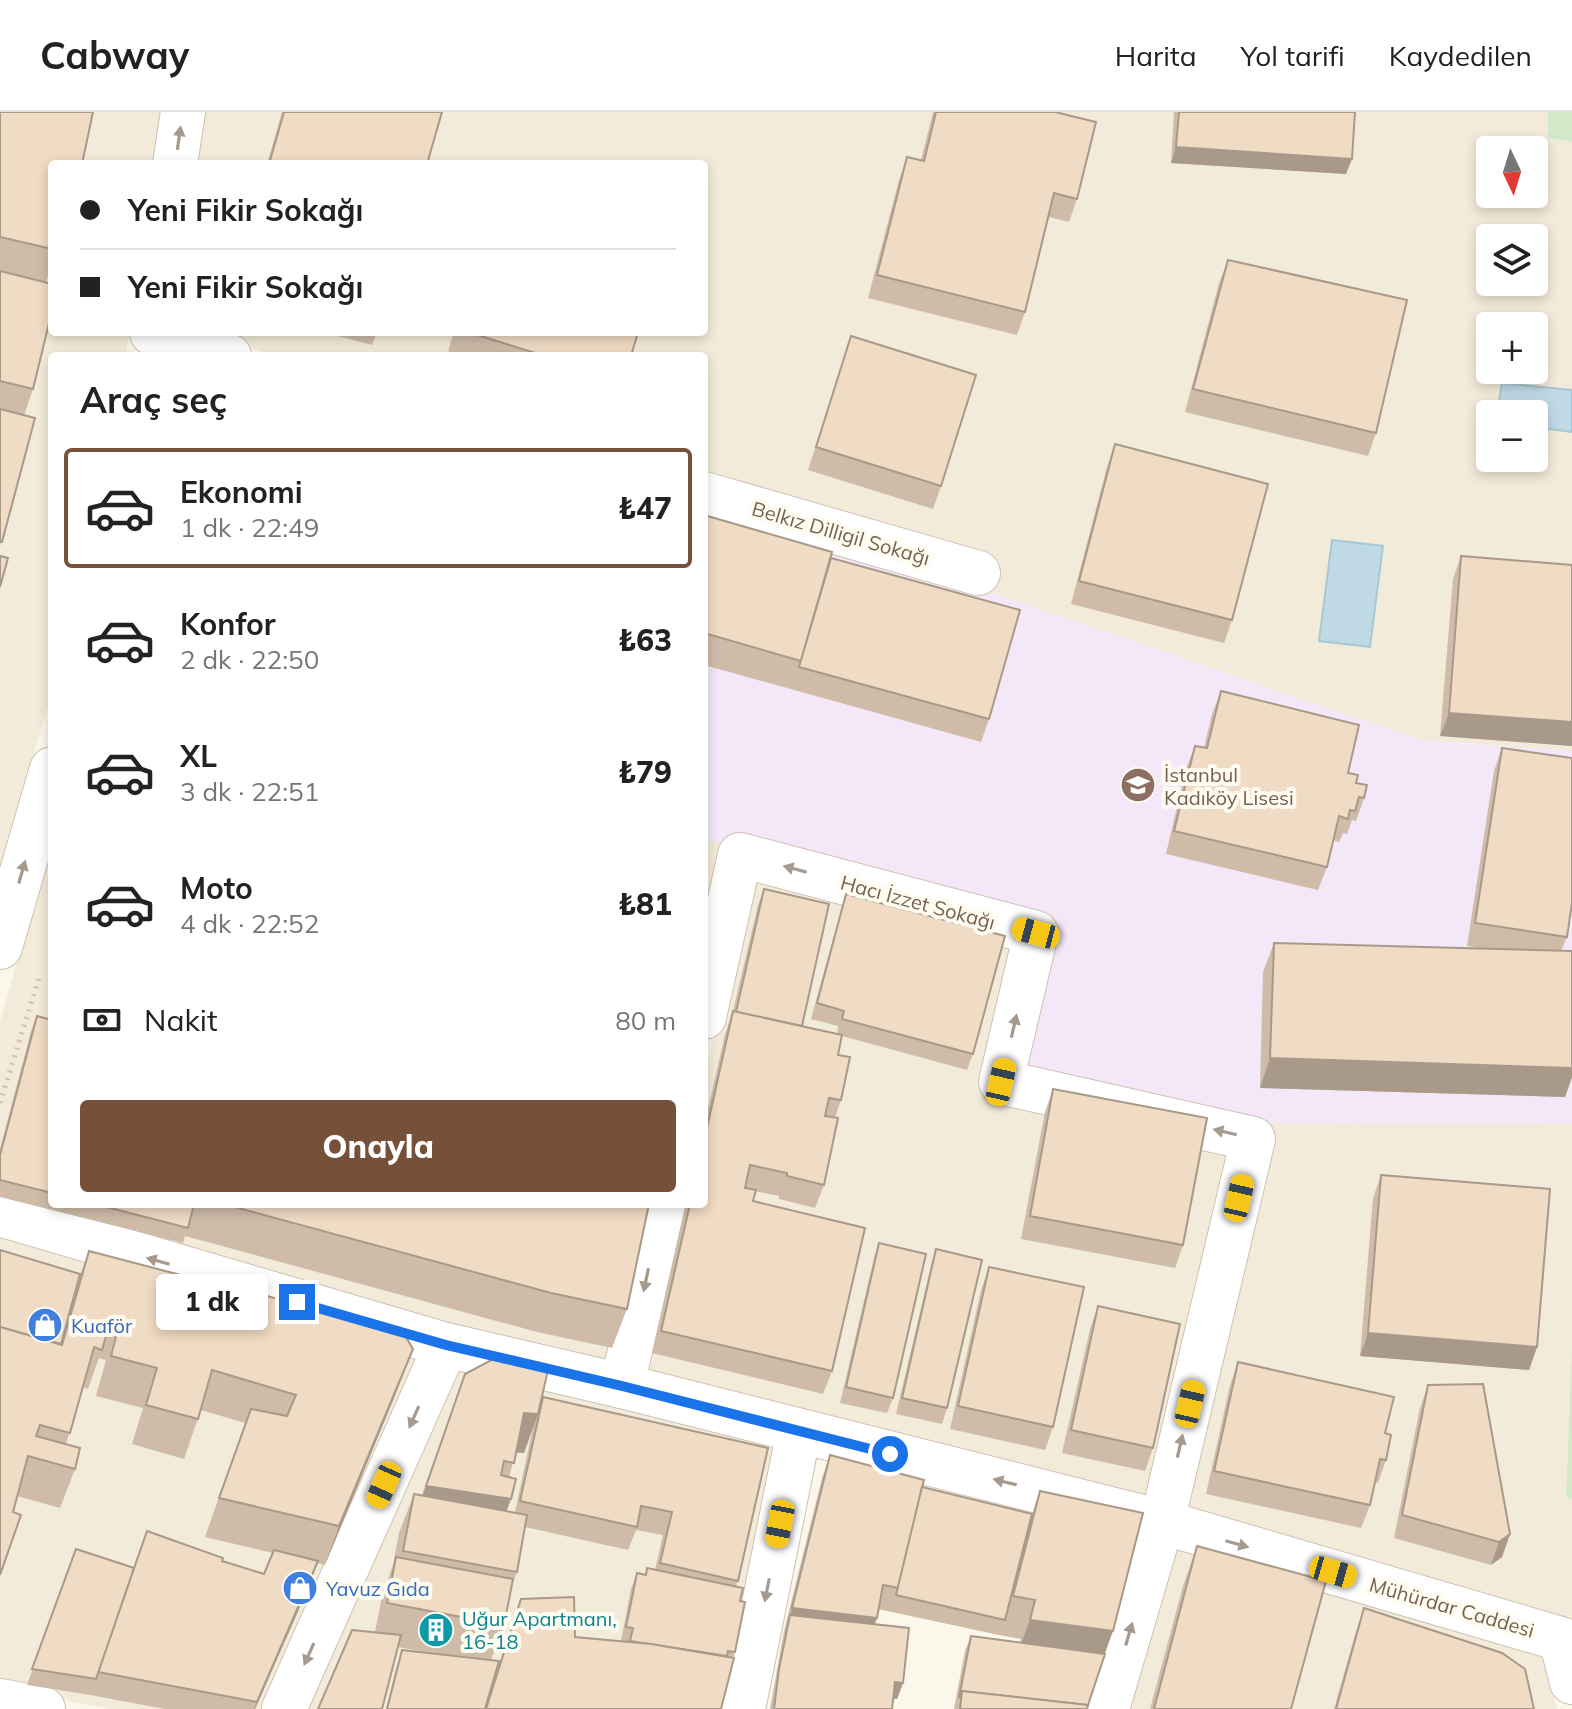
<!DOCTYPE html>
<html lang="tr">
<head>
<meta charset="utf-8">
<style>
	:root { --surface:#fff; --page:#f2f2f2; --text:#222; --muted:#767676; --line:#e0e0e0; --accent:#77503a }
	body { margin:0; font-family:Mulish,sans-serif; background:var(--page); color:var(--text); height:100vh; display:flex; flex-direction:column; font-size:30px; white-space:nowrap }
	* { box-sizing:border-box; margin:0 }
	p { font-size:26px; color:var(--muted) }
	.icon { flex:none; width:44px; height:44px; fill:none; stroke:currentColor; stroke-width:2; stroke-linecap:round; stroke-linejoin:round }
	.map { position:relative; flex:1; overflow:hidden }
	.details { position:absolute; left:48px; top:240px; width:660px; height:856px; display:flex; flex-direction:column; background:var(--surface); border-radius:8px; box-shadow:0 4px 12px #0003 }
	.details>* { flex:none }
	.guide { position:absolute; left:48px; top:48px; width:660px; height:176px; border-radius:8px; box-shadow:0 4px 12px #0003; display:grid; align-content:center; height:176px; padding:0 32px; background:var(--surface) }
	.needle { width:52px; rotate:176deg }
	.fabs { position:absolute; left:1476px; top:24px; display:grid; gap:16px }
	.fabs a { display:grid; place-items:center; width:72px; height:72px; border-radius:8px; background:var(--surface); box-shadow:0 4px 12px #0003; font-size:40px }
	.end { position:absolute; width:36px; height:36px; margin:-18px; border:10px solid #1a73e8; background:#fff; box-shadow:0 0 0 4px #fff }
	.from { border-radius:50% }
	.bubble { position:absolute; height:56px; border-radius:8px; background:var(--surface); box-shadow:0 4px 12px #0003; font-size:26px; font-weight:800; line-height:56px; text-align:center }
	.car { position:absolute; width:24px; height:48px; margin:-24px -12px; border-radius:10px; box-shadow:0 0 6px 2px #0007; background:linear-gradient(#f5c518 24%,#345 0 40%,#f5c518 0 76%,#345 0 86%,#f5c518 0) }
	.guide b { display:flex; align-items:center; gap:28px; height:76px; font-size:30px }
	.guide b+b { border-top:2px solid var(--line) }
	.guide i { width:20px; height:20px; background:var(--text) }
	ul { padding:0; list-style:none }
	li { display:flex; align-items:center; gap:24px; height:120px; margin:0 16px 12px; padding:0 16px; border:4px solid transparent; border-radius:8px }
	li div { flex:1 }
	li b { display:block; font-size:30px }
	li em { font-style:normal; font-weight:800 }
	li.active { border-color:var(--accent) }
	li>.icon { width:72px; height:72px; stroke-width:1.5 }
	h2 { padding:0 32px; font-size:36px; line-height:96px }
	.pay { display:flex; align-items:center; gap:20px; height:88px; padding:0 32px; font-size:30px }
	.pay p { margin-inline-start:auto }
	.primary-button { display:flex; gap:16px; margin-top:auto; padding:16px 32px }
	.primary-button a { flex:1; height:92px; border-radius:8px; background:var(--accent); color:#fff; font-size:32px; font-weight:800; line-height:92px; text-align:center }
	header { display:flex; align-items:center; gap:48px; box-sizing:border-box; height:112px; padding:0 40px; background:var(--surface); border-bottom:2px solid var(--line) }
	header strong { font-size:38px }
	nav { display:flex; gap:44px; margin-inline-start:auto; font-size:28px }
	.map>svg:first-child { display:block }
	.residential { fill:#f3ebd9; fill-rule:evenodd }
	.education { fill:#f4e7f8 }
	.green { fill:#d2e9c9 }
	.water { fill:#c0dae5; stroke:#a6c8d6; stroke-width:2 }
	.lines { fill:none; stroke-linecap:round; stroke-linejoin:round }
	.minor-casing { stroke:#cec1b1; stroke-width:46 }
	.path { stroke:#d5bfa6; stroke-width:5; stroke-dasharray:2 6; stroke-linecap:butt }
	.minor { stroke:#fff; stroke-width:44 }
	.wall { fill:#cebca9; fill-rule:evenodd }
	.shaded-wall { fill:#a89989 }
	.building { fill:#f0dbc4; stroke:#a89989; stroke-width:2 }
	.oneway { fill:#a6998d }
	.route { stroke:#1a73e8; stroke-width:10 }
	.labels { text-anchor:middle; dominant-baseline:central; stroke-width:8; stroke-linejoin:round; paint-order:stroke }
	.street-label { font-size:20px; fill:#76624f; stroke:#fefbf1 }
	.education-label { font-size:20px; fill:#785e54; stroke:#fefbf1; text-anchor:start }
	.shop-label { font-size:20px; fill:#366cbe; stroke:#fefbf1; text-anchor:start }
	.culture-label { font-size:20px; fill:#0d838f; stroke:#fefbf1; text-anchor:start }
</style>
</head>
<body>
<header>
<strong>Cabway</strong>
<nav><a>Harita</a><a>Yol tarifi</a><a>Kaydedilen</a></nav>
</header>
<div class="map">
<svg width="1572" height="1597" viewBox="0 0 1572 1597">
	<rect width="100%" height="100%" fill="#fcf7eb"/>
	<!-- residential -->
	<g class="residential">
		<path d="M0 0H161L154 52H52V220H130L125 244H52V580L0 756Z"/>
		<path d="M203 0H1548V26L1572 30V639L1420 628 975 475 704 367V244H278L194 220H704V52H196ZM1490 38H1534V82H1490ZM1490 126H1534V170H1490ZM1490 214H1534V258H1490ZM1490 302H1534V346H1490Z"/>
		<path d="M704 726 728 732 704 843Z"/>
		<path d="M52 730V1092H649L613 1257 0 1088V909Z"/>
		<path d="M750 761 1020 830 1236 1036 1153 1394 638 1266 677 1092H704V968Z"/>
		<path d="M1253 1011 1572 1012V1232L1566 1384 1572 1387V1527L1178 1401Z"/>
		<path d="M0 1116 427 1243 272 1597H109L0 1576Z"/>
		<path d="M454 1248 784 1329 730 1597H299Z"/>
		<path d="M1171 1426 1541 1535 1557 1597H1121Z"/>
	</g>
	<!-- education -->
	<path class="education" d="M704 389 975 475 1420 628 1572 639V1012L1253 1011 1016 960 1050 822 704 726Z"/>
	<!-- green -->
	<g class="green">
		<path d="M1548 0H1572V30L1548 26Z"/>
		<path d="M1572 1232V1387L1566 1384Z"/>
	</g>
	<!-- water -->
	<g class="water">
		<path d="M1502 271 1572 278V320L1534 315V302H1497Z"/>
		<path d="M1332 428 1383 434 1370 535 1319 529Z"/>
	</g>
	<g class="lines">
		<defs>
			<g id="minor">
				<path d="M175 52 183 0"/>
				<path d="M152 221 229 244"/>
				<path d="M704 382 978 461"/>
				<path d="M0 835 52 657"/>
				<path d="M704 905 740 743 1036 821 1001 970 1253 1027 1162 1410 1107 1597"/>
				<path d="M0 1102 446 1233 622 1274 1162 1410 1561 1527 1572 1570"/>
				<path d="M622 1274 663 1092"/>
				<path d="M0 1589 43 1597"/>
				<path d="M284 1597 446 1233"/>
				<path d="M743 1597 799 1319"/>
			</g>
		</defs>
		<!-- minor casing -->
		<use href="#minor" class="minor-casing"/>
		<!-- path -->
		<path class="path" d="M0 991 40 863"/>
		<!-- minor -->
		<use href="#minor" class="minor"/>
	</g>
	<!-- wall -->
	<g class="wall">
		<path d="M0 0 52 52V152L46 170 33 277 24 303 0 435Z"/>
		<path d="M282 0H442L427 52H267Z"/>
		<path d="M933 0H1055L1077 87 1069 110 1049 105 1025 200 1017 223 868 186 899 68 907 45 921 48Z"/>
		<path d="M1174 0H1355L1346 62 1171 51Z"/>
		<path d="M1228 148 1376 321 1368 344 1185 300 1219 171Z"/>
		<path d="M323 220H377L372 233Z"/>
		<path d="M454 220H638L631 244H463L448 239Z"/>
		<path d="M851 224 941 374 933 397 808 358Z"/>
		<path d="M1115 332 1232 508 1224 531 1071 492 1107 355Z"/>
		<path d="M704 403 831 446 989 607 981 630 704 553Z"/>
		<path d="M1461 444 1572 453V634L1440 624 1453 467Z"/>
		<path d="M1221 579 1348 661 1356 671 1364 686 1356 709 1352 708 1347 722 1343 721 1339 730 1333 728 1327 755 1318 778 1166 742 1186 657 1195 634 1204 636 1212 602Z"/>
		<path d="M1502 636 1567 825 1561 839H1572V965L1565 985 1260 976 1263 860 1274 831 1486 837 1467 834 1494 659Z"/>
		<path d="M764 777 802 914 837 922 838 914 811 907 841 798 846 782 973 942 967 958 842 924 838 943 841 988 835 1006 824 1073 815 1096 779 1087V1084L755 1079 753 1089 832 1259 823 1282 652 1241 686 1092H704V1015L725 922 733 899 758 793Z"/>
		<path d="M37 904 52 908V1092H649L627 1197 612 1236 537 1220 185 1124 183 1131 0 1085V1037L31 919Z"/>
		<path d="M1053 977 1183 1133 1175 1156 1021 1127 1045 1000Z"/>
		<path d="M1381 1063 1537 1235 1529 1258 1360 1244 1373 1086Z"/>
		<path d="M879 1131 893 1286 887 1301 840 1291 874 1146Z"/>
		<path d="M936 1137 947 1296 942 1312 896 1302 931 1153Z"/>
		<path d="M0 1138 80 1163 89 1139 232 1185 398 1276 325 1453 317 1451 310 1472 255 1597H165L90 1583 27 1573 76 1437 134 1456 222 1449 264 1462 273 1441 205 1425 245 1311 201 1298 184 1347 132 1332 143 1296 96 1284 106 1248 99 1246 88 1277 83 1275 66 1332 75 1357 60 1396 17 1384 13 1400Z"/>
		<path d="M989 1155 1053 1315 1045 1338 950 1317 981 1178Z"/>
		<path d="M1098 1194 1153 1336 1145 1359 1062 1341 1090 1217Z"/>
		<path d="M1238 1250 1385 1321 1386 1348 1378 1371 1375 1370 1370 1393 1361 1416 1206 1382 1230 1273Z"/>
		<path d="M465 1262 539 1296 543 1285 768 1336 736 1475 740 1489 735 1540 721 1597H386L397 1553 402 1538 426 1540 398 1535 375 1520 382 1484 393 1453 399 1421 414 1382 422 1383ZM533 1315 515 1400 507 1399 509 1365 516 1340 524 1341ZM525 1415 628 1438 636 1418 663 1423 655 1458 647 1456 645 1463 637 1461 631 1477 621 1529 575 1525 521 1487 494 1567 491 1548 504 1513 511 1475 517 1460Z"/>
		<path d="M1428 1273 1510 1422 1502 1445 1491 1453 1394 1426 1420 1296Z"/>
		<path d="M830 1343 922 1375 1032 1402 1040 1379 1105 1542 1087 1597H954L965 1539 971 1524 1020 1530 1021 1527 999 1523 878 1497 874 1512 903 1571 897 1587 893 1586 892 1597H770L784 1519 822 1366Z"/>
		<path d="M1197 1434 1291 1597H1150L1183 1474Z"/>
		<path d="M1364 1496 1534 1597H1334L1356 1519Z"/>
	</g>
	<!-- shaded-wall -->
	<g class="shaded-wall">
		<path d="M1176 35 1352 47 1346 62 1171 51Z"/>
		<path d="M1449 601 1572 610V634L1440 624Z"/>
		<path d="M1270 946 1572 956V965L1565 985 1260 976Z"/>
		<path d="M1368 1221 1537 1235 1529 1258 1360 1244Z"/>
		<path d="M413 1237 398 1276 325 1453 339 1414Z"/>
		<path d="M524 1301 538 1302 524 1341 510 1340Z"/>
		<path d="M426 1374 511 1387 497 1426 412 1413Z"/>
		<path d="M1510 1422 1502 1445 1491 1453 1499 1430Z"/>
		<path d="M318 1449 310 1472 255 1597H254Z"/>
		<path d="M792 1496 877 1506 869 1528 790 1503Z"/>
		<path d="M1030 1508 1113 1519 1099 1558 1015 1547Z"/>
		<path d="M895 1570 903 1571 897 1587 889 1586Z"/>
	</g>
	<!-- building -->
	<g class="building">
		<path d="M0 0H93L82 52H52V137L0 125Z"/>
		<path d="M284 0H442L427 52H269Z"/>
		<path d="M936 0H1055L1096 10 1077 87 1054 81 1025 200 877 163 907 45 924 49Z"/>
		<path d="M1179 0H1355L1352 47 1176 35Z"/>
		<path d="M1228 148 1407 188 1376 321 1193 277Z"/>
		<path d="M0 159 52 172V199L33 277 0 269Z"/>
		<path d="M468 220H638L631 244H545Z"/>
		<path d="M851 224 976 263 941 374 816 335Z"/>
		<path d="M0 297 35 306 2 430H0Z"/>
		<path d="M1115 332 1268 372 1232 508 1079 469Z"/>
		<path d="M704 403 832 440 801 549 704 521Z"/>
		<path d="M0 444 8 446 0 475Z"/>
		<path d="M1461 444 1572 453V610L1449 601Z"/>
		<path d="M831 446 1020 498 989 607 799 555Z"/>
		<path d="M1221 579 1359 613 1348 661 1358 663 1356 671 1367 673 1364 686 1359 685 1355 699 1350 698 1348 707 1339 704 1327 755 1174 719 1195 634 1207 636Z"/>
		<path d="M1502 636 1572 646V791L1567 825 1475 811Z"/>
		<path d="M764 777 829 792 802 914 736 900Z"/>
		<path d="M846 782 1005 824 973 942 842 907 844 899 817 891Z"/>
		<path d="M1274 831 1572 839V956L1270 946Z"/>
		<path d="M733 899 842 923 838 943 850 945 841 988 829 986 825 1004 838 1006 824 1073 787 1064V1061L750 1053 745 1076 756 1078 753 1089 865 1116 832 1259 661 1219 690 1092H704V1029Z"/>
		<path d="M37 904 52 908V1081L0 1068V1043Z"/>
		<path d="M1053 977 1207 1006 1183 1133 1030 1104Z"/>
		<path d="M1381 1063 1550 1077 1537 1235 1368 1221Z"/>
		<path d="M95 1092H194L188 1116Z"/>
		<path d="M224 1092H649L627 1197 551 1181Z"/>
		<path d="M879 1131 926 1142 893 1286 846 1275Z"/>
		<path d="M936 1137 982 1148 947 1296 902 1286Z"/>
		<path d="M0 1138 80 1162 61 1232 0 1215Z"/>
		<path d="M89 1139 234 1177 232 1185 234 1186 237 1175 321 1200 402 1218 413 1237 339 1414 219 1386 251 1297 287 1304 296 1283 212 1258 198 1307 146 1293 157 1256 111 1244 120 1209 111 1207 102 1238 94 1235 70 1321 40 1313 36 1324 80 1336 75 1357 28 1344 13 1400 21 1403 0 1463V1215L62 1233Z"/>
		<path d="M989 1155 1084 1175 1053 1315 958 1294Z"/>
		<path d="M1098 1194 1180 1212 1153 1336 1071 1318Z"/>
		<path d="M497 1245 548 1258 538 1302 524 1301 514 1351 504 1349 501 1363 516 1367 511 1387 426 1374 465 1262Z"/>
		<path d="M1238 1250 1394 1285 1385 1321 1391 1323 1386 1348 1380 1347 1370 1393 1214 1359Z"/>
		<path d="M1483 1272 1510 1422 1499 1430 1402 1403 1428 1273Z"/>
		<path d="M543 1285 768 1336 738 1469 660 1451 672 1400 641 1394 637 1415 520 1389Z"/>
		<path d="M830 1343 924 1368 899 1476 883 1473 877 1506 792 1496Z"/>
		<path d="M922 1375 1032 1402 1005 1508 896 1483Z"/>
		<path d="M1040 1379 1143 1401 1113 1519 1030 1508 1035 1488 1013 1484Z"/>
		<path d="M414 1382 527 1403 517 1460 403 1439Z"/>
		<path d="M147 1419 223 1446 222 1449 264 1462 274 1438 318 1449 257 1590 98 1560Z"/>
		<path d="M1197 1434 1326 1469 1291 1597H1154Z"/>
		<path d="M76 1437 134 1456 96 1567 32 1557Z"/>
		<path d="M396 1445 513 1467 504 1513 387 1491Z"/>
		<path d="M647 1456 743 1476 740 1489 745 1490 735 1540 728 1539 727 1544 630 1529 633 1516 626 1515 637 1461 646 1463Z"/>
		<path d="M574 1485 575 1525 651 1532 734 1546 721 1597H486L521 1487Z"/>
		<path d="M1364 1496 1502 1541 1525 1557 1534 1597H1336Z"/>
		<path d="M790 1503 909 1516 903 1571 895 1570 892 1597H774L779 1557Z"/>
		<path d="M352 1518 401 1523 382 1597H318Z"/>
		<path d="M971 1524 1105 1542 1088 1593 962 1579 959 1586Z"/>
		<path d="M402 1538 499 1549 485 1597H387Z"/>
		<path d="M962 1579 1088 1593 1087 1597H960Z"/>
	</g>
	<!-- one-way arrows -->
	<defs><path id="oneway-solid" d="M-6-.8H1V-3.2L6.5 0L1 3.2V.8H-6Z" transform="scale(2)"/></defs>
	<g class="oneway">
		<use href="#oneway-solid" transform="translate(179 26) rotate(-82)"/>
		<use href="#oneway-solid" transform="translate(795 757) rotate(-165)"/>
		<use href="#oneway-solid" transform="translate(22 760) rotate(-74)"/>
		<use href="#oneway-solid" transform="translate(1014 914) rotate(-77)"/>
		<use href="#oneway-solid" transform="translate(1225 1020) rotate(-167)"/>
		<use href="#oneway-solid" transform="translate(158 1149) rotate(-164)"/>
		<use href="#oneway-solid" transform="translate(646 1168) rotate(102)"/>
		<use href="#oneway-solid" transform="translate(414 1305) rotate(114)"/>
		<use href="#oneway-solid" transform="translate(1180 1334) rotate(-77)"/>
		<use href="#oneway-solid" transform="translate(1005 1370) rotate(-166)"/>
		<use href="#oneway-solid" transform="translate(1237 1432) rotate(16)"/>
		<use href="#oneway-solid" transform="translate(767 1478) rotate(101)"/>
		<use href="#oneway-solid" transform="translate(1129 1522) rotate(-74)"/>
		<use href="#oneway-solid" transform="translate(309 1542) rotate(114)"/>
	</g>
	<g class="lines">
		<!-- route -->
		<path class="route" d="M297 1190 446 1233 622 1274 890 1342"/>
	</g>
	<!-- icons -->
	<defs>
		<symbol id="school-disc" viewBox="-11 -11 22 22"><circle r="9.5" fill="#8d6e63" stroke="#fefbf1"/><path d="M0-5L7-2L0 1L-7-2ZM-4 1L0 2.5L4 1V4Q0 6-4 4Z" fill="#fff"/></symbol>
		<symbol id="shop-disc" viewBox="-11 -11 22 22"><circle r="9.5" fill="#3f7fe0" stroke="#fefbf1"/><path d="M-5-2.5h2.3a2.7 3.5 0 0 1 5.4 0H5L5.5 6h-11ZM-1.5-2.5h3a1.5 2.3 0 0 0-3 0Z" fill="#fff"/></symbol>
		<symbol id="building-disc" viewBox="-11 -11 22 22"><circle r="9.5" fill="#0f9aa8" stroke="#fefbf1"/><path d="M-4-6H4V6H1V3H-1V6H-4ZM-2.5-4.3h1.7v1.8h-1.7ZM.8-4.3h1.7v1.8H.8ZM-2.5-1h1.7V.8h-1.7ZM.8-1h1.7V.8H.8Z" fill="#fff"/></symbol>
	</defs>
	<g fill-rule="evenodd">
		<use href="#school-disc" x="1118" y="653" width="40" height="40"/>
		<use href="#shop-disc" x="25" y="1193" width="40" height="40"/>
		<use href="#shop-disc" x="280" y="1456" width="40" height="40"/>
		<use href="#building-disc" x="416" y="1498" width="40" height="40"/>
	</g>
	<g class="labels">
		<!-- street labels -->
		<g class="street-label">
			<text transform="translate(841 421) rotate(16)">Belkız Dilligil Sokağı</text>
			<text transform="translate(918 790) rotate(15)">Hacı İzzet Sokağı</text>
			<text transform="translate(1452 1495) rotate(16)">Mühürdar Caddesi</text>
		</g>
		<!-- education labels -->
		<g class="education-label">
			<text x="1164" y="662">İstanbul<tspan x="1164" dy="23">Kadıköy Lisesi</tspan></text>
		</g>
		<!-- shop labels -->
		<g class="shop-label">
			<text x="71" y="1213">Kuaför</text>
			<text x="326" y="1476">Yavuz Gıda</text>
		</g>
		<!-- culture labels -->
		<g class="culture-label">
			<text x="462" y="1506">Uğur Apartmanı,<tspan x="462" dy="23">16-18</tspan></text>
		</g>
	</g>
</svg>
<div class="fabs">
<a><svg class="needle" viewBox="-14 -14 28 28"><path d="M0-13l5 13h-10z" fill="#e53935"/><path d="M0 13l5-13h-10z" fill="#767676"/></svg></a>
<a><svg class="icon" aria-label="layers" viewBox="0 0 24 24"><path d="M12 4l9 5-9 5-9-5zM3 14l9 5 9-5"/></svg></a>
<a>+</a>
<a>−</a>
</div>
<i class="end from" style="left:890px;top:1342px"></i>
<i class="end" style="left:297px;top:1190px"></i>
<div class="bubble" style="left:156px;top:1162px;width:112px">1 dk</div>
<i class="car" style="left:1036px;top:821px;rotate:285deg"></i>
<i class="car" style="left:1001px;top:970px;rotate:13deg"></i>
<i class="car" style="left:1239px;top:1086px;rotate:13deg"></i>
<i class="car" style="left:1190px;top:1292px;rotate:13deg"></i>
<i class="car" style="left:384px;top:1373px;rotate:204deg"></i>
<i class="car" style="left:780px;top:1412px;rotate:191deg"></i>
<i class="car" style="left:1333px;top:1460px;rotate:106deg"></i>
<div class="guide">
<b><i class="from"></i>Yeni Fikir Sokağı</b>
<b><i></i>Yeni Fikir Sokağı</b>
</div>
<section class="details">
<h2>Araç seç</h2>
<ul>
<li class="active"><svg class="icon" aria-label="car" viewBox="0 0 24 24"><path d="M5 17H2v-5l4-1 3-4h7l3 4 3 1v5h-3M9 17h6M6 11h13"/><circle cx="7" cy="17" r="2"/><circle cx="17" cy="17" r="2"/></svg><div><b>Ekonomi</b><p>1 dk · 22:49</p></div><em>₺47</em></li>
<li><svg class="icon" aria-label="car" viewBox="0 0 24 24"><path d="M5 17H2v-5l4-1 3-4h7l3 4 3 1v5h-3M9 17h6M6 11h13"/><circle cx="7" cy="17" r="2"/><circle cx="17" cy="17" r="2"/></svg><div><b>Konfor</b><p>2 dk · 22:50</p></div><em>₺63</em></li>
<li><svg class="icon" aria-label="car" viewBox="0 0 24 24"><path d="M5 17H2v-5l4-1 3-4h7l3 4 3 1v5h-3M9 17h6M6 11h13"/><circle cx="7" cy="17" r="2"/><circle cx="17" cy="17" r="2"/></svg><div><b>XL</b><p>3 dk · 22:51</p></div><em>₺79</em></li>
<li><svg class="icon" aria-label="car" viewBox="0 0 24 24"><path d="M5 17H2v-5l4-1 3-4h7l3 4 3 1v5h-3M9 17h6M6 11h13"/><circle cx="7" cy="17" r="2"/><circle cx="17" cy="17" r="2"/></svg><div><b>Moto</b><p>4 dk · 22:52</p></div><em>₺81</em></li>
</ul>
<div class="pay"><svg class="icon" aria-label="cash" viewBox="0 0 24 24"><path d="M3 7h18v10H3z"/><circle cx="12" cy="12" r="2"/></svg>Nakit<p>80 m</p></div>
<div class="primary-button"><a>Onayla</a></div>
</section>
</div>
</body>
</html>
